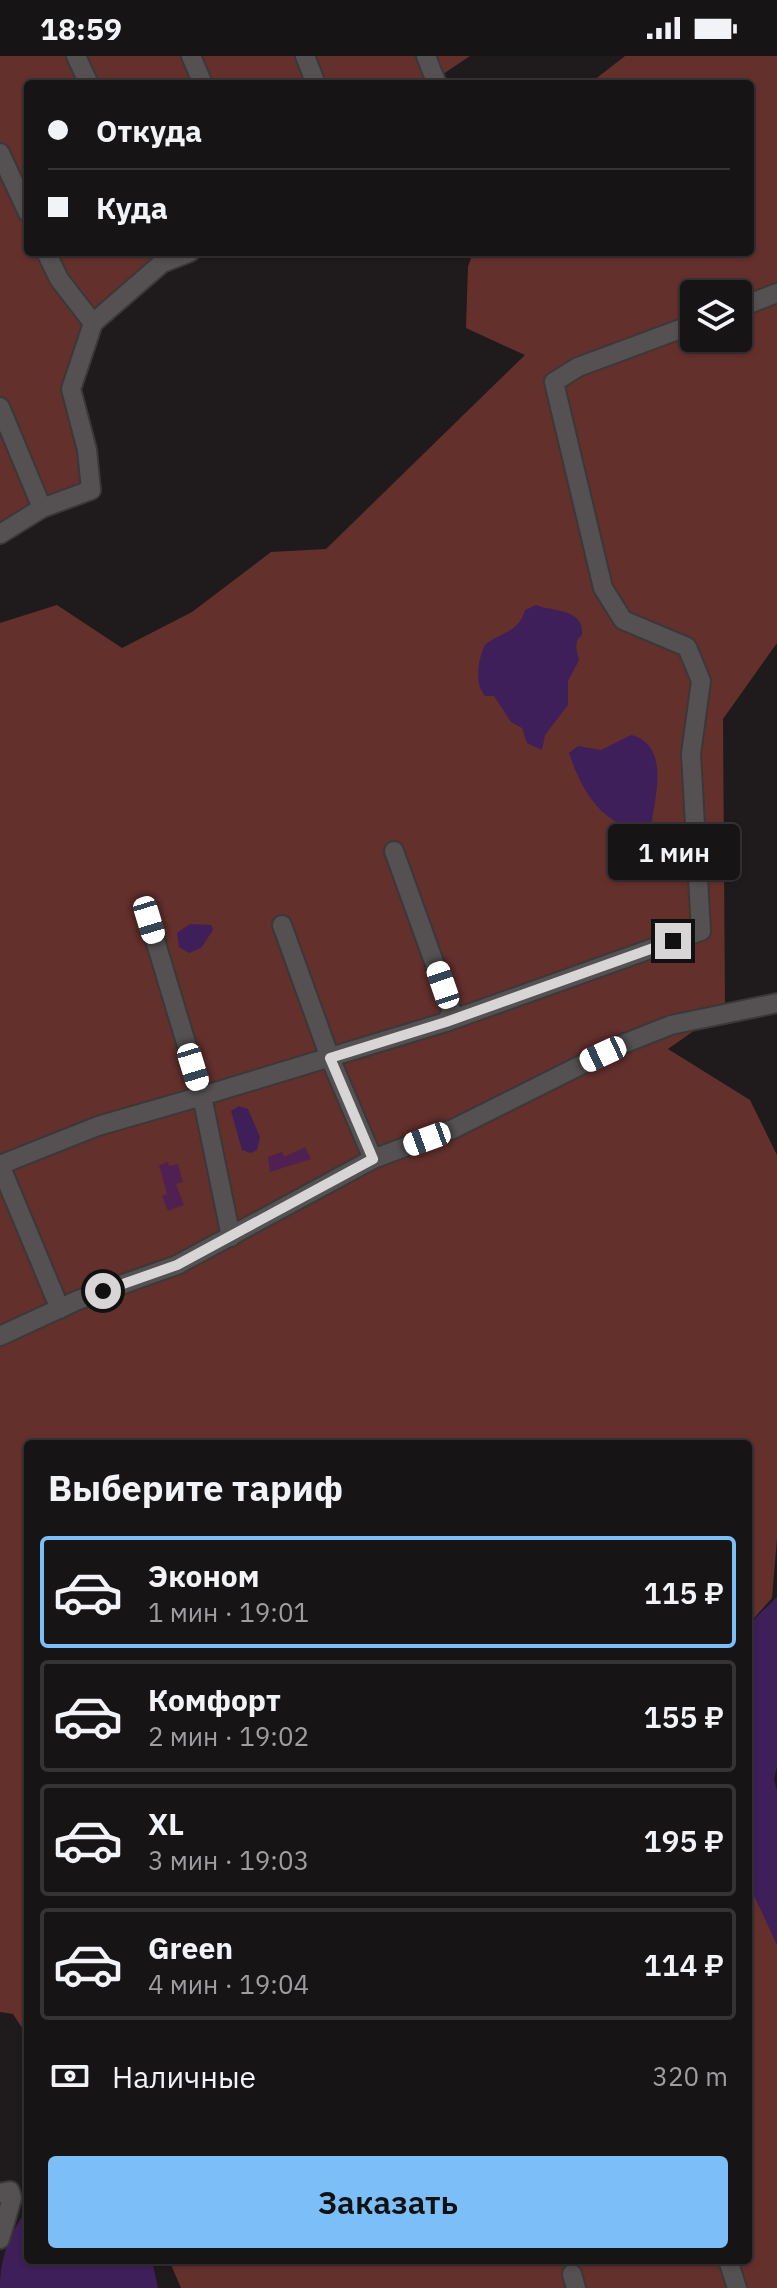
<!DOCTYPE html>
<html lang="ru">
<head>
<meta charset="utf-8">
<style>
	:root { --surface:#171416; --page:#201d1f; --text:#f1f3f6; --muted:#9e9ea1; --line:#363335; --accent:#7bbef8 }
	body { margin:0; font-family:"IBM Plex Sans",sans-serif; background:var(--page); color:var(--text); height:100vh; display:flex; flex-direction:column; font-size:30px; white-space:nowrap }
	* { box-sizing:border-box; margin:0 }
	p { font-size:26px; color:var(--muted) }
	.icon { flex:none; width:44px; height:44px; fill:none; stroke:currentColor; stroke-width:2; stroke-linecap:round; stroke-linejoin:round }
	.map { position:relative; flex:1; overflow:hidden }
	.details { position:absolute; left:24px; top:1384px; width:728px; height:824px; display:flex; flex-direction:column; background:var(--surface); border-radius:8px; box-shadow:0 2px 6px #0004,0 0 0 2px var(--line) }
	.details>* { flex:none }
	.top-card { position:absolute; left:24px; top:24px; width:730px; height:176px; border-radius:8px; box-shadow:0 2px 6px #0004,0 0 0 2px var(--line); display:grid; align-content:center; height:176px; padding:0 24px; background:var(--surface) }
	.fabs { position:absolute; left:680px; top:224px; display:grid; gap:16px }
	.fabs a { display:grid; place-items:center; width:72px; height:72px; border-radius:8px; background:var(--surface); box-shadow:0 2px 6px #0004,0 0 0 2px var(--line); font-size:40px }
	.end { position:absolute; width:36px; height:36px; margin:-18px; border:10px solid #d8d5d6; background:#111; box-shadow:0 0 0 4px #111 }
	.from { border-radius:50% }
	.bubble { position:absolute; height:56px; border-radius:8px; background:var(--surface); box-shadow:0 2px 6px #0004,0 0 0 2px var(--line); font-size:26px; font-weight:600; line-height:56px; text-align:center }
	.car { position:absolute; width:24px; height:48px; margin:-24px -12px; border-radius:10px; box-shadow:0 0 6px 2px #0007; background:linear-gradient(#fff 24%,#345 0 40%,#fff 0 76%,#345 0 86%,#fff 0) }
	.top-card b { display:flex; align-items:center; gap:28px; height:76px; font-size:30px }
	.top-card b+b { border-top:2px solid var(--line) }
	.top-card i { width:20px; height:20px; background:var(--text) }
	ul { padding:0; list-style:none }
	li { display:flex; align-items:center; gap:24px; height:112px; margin:0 16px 12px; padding:0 8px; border:4px solid var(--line); border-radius:8px }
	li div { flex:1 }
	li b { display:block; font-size:30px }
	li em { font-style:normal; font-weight:600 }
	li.current { border-color:var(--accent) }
	li>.icon { width:72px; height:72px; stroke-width:1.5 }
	h2 { padding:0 24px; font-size:36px; line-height:96px }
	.pay { display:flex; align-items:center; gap:20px; height:88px; padding:0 24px; font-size:30px }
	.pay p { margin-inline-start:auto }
	.button { display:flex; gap:16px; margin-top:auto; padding:16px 24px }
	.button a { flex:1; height:92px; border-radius:8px; background:var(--accent); color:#111; font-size:32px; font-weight:600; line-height:92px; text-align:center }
	.status { display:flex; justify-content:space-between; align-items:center; height:56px; padding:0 40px; background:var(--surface); direction:ltr }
	.status svg { height:22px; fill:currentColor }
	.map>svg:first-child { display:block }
	.green { fill:#64302c; fill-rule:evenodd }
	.water { fill:#3e1f59 }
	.building { fill:#512053 }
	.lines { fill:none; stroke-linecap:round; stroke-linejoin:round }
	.minor-casing { stroke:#3a3839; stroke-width:22 }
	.minor { stroke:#555153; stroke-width:18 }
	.route { stroke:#d8d5d6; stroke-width:10 }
</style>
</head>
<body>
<div class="status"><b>18:59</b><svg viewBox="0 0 49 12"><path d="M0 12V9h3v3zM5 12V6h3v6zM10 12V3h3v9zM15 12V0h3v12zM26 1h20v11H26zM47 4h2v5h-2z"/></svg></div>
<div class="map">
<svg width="777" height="2232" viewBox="0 0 777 2232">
	<rect width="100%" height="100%" fill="#1f1b1d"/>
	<!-- green -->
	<g class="green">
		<path d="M0 0H470L428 28H28V196H173L120 231 77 331 96 428 0 482Z"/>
		<path d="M625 0H777V587L723 663 725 953 668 993 750 1044 777 1099V1482L772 1542 748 1569V1388H28V1981L13 1958 0 1956V567L57 549 122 592 192 556 271 496 326 493 525 299 466 272 468 211 473 196H750V28H589ZM694 238H738V282H694Z"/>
		<path d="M748 1826 777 1887V2232H181L169 2204H748Z"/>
	</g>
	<!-- water -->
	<g class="water">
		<path d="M536 549C548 555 581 552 582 574 582 585 580 577 577 586 575 591 578 599 579 604L568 625V649L545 679 542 694 527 687 522 672 511 666 494 640H485C474 628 478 603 485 589 500 576 519 577 525 554Z"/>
		<path d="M631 679C669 688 656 737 652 765L637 776C598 762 582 735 569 697L578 690 601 694Z"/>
		<path d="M190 868 211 869 213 874 201 892 189 897 179 891 177 877Z"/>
		<path d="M239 1050 248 1053 260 1081 257 1094 251 1097 242 1094 231 1055Z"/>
		<path d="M777 1541V1711L774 1723 777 1735V1889L748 1826V1569Z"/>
		<path d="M28 2152V2204H152L158 2232H0C0 2201 10 2177 28 2152Z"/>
	</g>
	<!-- building -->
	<g class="building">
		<path d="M305 1091 311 1103 270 1116 268 1101 282 1096 284 1101Z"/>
		<path d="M168 1106 169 1110 178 1108 183 1126 176 1128 184 1149 168 1155 162 1140 167 1138 159 1109Z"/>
	</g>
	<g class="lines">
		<defs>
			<g id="minor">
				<path d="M76 0 89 28"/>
				<path d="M191 0 203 28"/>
				<path d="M305 0 316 28"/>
				<path d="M426 0 437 28"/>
				<path d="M0 97 28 157"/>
				<path d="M46 196 59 223 93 267"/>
				<path d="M738 252 777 237"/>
				<path d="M0 351 42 452"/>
				<path d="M0 478 42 452 91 434 87 394 71 333 93 267 162 207 190 196"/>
				<path d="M149 864 202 1040 446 966 452 956 394 795"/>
				<path d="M282 869 330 1002 373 1103"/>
				<path d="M446 966 701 875 691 698 701 625 687 591 623 564 603 532 554 326 578 311 694 268"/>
				<path d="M0 1109 98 1070 202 1040 231 1181"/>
				<path d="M0 1109 60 1253"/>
				<path d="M0 1280 78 1244 177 1209 373 1103 453 1073 623 988 671 969 777 947"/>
				<path d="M0 2137 10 2135 12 2142 0 2183"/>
				<path d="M728 2204 737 2232"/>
				<path d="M572 2218 576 2232"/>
			</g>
		</defs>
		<!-- minor casing -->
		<use href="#minor" class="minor-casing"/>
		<!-- minor -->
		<use href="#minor" class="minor"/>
	</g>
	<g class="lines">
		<!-- route -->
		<path class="route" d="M103 1235 177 1209 373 1103 330 1002 446 966 673 885"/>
	</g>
</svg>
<div class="fabs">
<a><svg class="icon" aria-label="layers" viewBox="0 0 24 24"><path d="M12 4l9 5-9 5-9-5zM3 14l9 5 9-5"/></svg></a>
</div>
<i class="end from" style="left:103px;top:1235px"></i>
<i class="end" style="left:673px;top:885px"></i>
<div class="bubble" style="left:608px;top:768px;width:132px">1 мин</div>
<i class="car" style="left:149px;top:864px;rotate:163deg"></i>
<i class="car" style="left:443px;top:929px;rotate:341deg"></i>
<i class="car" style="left:603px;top:998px;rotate:245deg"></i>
<i class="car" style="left:193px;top:1011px;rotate:163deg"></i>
<i class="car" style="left:427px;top:1083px;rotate:250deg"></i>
<div class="top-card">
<b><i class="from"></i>Откуда</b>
<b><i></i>Куда</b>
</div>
<section class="details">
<h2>Выберите тариф</h2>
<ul>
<li class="current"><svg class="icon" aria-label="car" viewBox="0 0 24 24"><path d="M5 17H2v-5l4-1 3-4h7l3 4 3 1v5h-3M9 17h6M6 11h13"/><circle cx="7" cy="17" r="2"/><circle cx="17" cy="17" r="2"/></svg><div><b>Эконом</b><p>1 мин · 19:01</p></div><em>115 ₽</em></li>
<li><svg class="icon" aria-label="car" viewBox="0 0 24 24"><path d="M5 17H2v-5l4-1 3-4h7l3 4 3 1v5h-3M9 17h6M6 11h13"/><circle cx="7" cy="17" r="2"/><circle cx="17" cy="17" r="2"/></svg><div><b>Комфорт</b><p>2 мин · 19:02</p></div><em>155 ₽</em></li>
<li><svg class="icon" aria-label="car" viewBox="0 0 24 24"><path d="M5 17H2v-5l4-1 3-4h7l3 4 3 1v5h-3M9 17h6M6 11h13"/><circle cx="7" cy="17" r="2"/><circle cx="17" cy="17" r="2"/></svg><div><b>XL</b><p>3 мин · 19:03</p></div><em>195 ₽</em></li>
<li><svg class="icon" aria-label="car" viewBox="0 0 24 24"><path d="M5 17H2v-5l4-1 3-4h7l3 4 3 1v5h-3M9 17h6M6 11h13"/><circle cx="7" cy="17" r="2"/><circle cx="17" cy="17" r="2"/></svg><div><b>Green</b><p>4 мин · 19:04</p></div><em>114 ₽</em></li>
</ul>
<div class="pay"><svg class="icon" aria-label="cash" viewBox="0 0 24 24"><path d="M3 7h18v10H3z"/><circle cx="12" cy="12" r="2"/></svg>Наличные<p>320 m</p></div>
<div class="button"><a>Заказать</a></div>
</section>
</div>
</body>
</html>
